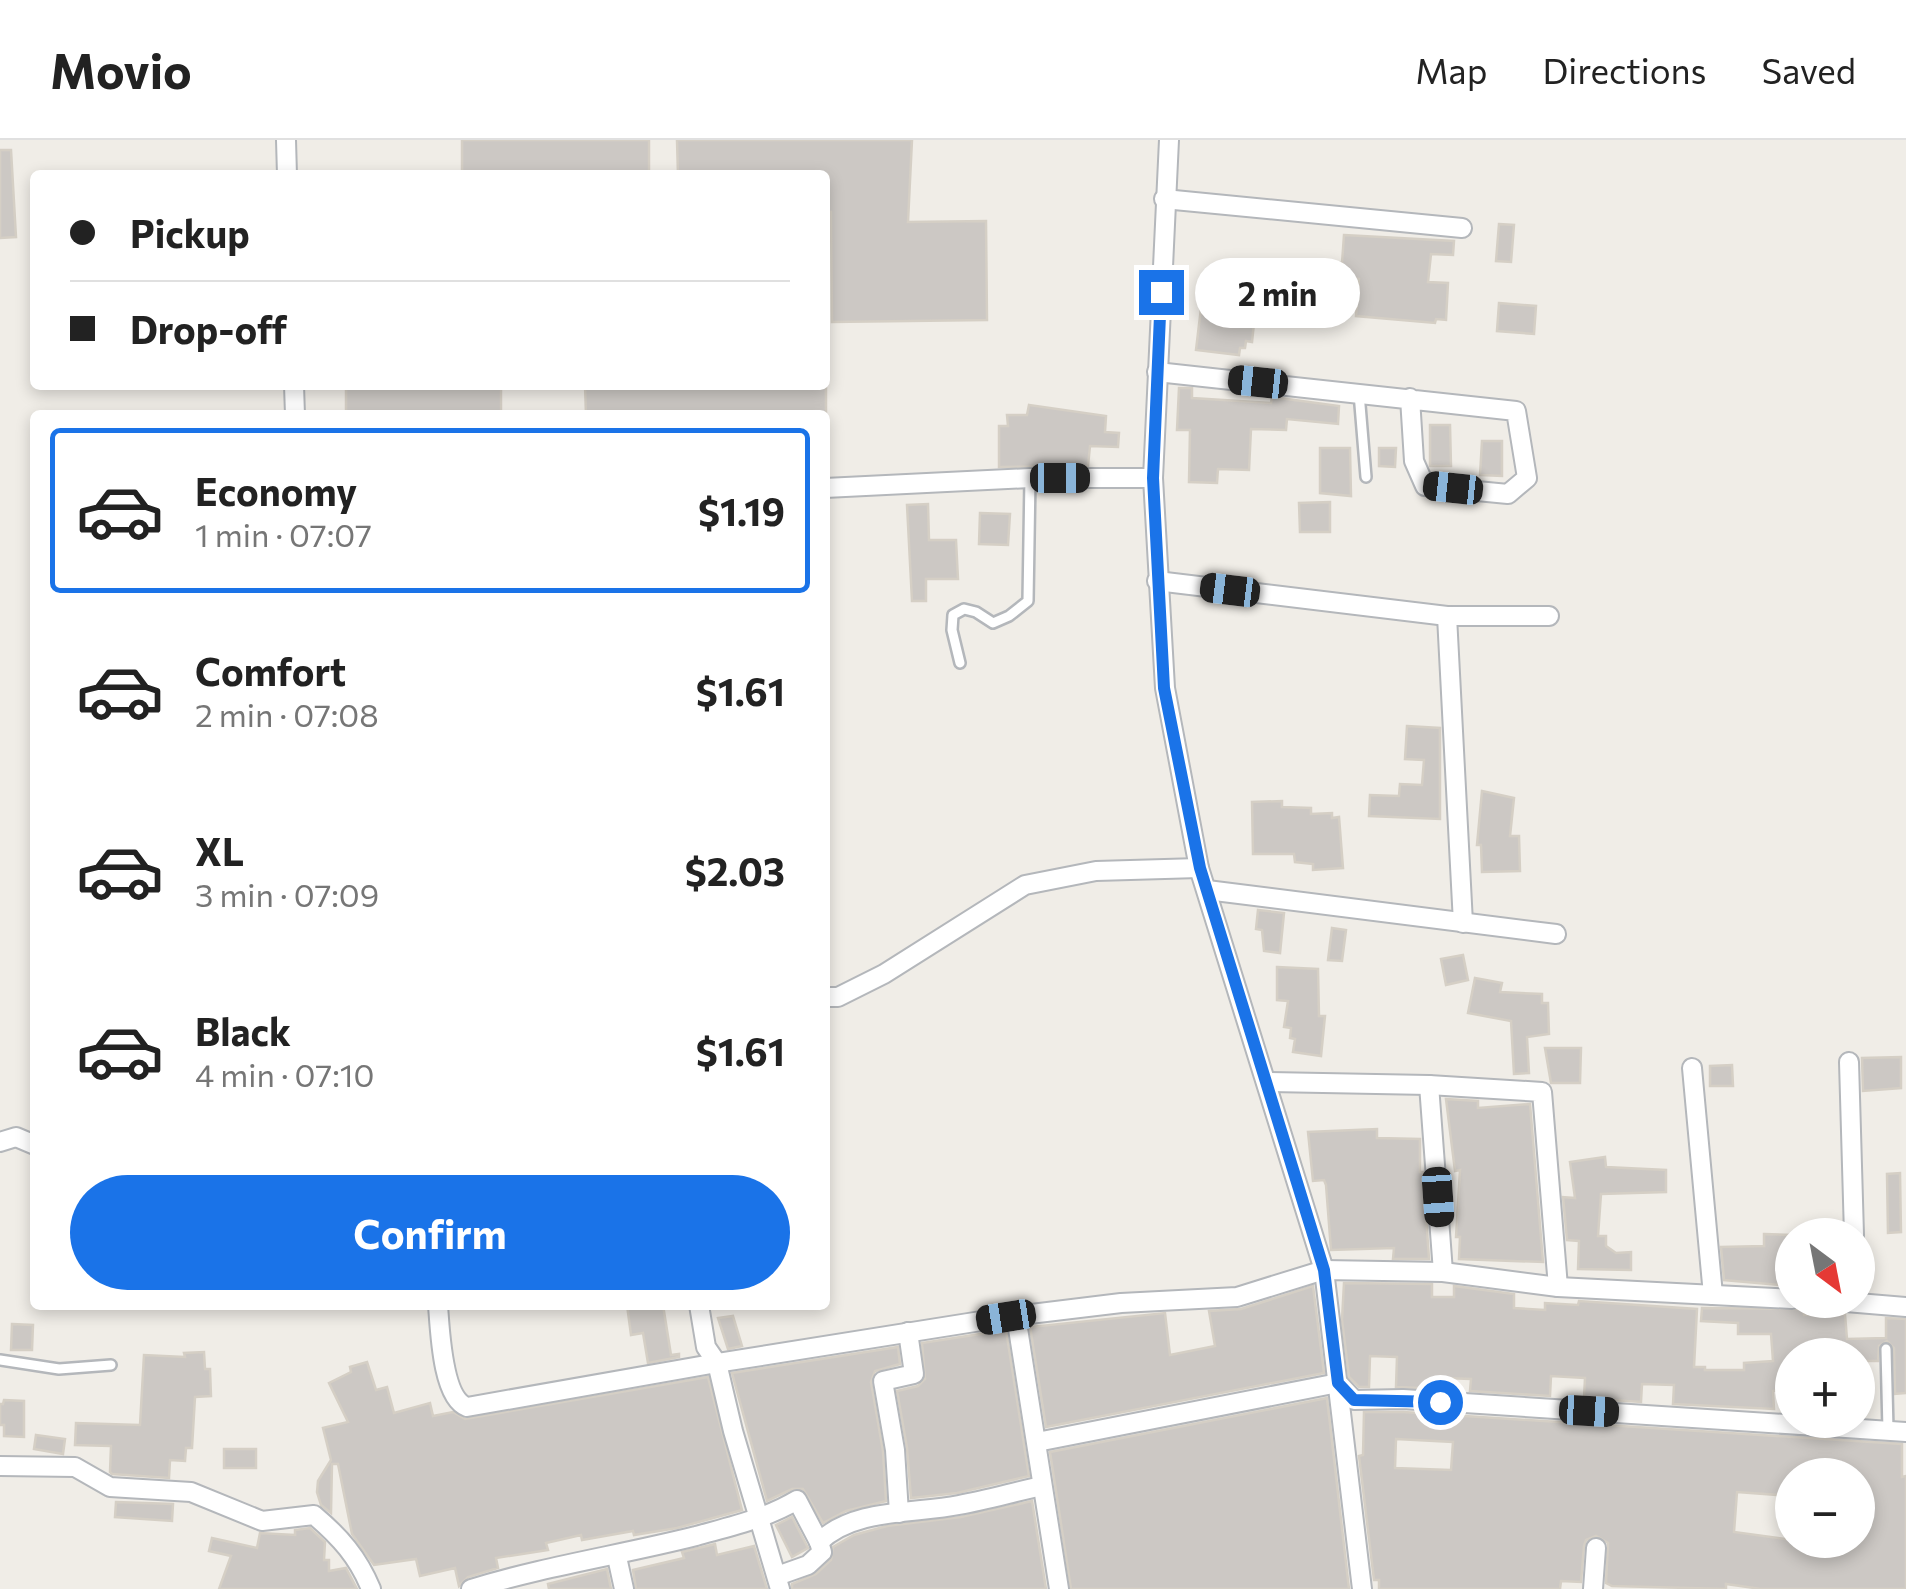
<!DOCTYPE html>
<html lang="en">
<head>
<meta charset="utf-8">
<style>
	:root { --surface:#fff; --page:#f2f2f2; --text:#222; --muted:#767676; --line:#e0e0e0; --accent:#1a73e8 }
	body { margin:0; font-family:Commissioner,sans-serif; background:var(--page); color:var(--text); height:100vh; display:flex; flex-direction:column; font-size:38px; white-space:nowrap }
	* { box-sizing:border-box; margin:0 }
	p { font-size:32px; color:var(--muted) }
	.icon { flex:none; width:55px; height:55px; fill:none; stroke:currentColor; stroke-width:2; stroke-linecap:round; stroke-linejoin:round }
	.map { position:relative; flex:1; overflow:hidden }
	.panel { position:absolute; left:30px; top:270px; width:800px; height:900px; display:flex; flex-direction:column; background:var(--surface); border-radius:10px; box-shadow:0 5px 15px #0003 }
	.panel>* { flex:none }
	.hud { position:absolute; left:30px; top:30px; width:800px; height:220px; border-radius:10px; box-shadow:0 5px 15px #0003; display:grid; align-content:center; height:220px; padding:0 40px; background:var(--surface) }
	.needle { width:65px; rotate:148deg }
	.fabs { position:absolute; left:1775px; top:1078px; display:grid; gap:20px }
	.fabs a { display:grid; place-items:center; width:100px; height:100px; border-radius:50%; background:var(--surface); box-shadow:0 5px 15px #0003; font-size:50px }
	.end { position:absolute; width:45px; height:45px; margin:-22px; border:12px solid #1a73e8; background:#fff; box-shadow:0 0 0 5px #fff }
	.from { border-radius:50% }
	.bubble { position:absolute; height:70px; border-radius:35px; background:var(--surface); box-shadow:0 5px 15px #0003; font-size:32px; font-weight:700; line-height:70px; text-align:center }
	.car { position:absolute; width:30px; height:60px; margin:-30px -15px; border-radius:12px; box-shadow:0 0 8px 2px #0007; background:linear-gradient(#222 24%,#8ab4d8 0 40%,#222 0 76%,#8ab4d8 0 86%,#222 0) }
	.hud b { display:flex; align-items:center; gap:35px; height:95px; font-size:38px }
	.hud b+b { border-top:2px solid var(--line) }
	.hud i { width:25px; height:25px; background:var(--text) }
	ul { padding:18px 0 0; list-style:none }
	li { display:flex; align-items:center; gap:30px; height:165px; margin:0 20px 15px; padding:0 20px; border:5px solid transparent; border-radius:10px }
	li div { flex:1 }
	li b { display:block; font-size:38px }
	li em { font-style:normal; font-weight:700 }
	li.active { border-color:var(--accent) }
	li>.icon { width:90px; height:90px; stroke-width:1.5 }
	.cta { display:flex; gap:20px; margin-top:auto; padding:20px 40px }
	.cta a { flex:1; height:115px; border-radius:60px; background:var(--accent); color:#fff; font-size:40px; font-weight:700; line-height:115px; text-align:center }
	header { display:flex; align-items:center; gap:60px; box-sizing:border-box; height:140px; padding:0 50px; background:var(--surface); border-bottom:2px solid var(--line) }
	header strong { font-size:48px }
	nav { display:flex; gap:55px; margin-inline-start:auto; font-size:35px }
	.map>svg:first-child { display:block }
	.building { fill:#ccc8c4; stroke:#d5cfc5; stroke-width:2.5; fill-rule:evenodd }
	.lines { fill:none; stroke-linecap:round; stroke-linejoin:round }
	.lane-casing { stroke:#b4b7bb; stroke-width:14 }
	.street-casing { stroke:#b4b7bb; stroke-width:22 }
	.lane { stroke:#fff; stroke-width:9 }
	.street { stroke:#fff; stroke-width:18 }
	.route { stroke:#1a73e8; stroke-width:12 }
</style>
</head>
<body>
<header>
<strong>Movio</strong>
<nav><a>Map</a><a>Directions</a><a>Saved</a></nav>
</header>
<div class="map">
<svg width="1906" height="1449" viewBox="0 0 1906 1449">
	<rect width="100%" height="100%" fill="#f0ede7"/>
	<!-- building -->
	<g class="building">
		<rect x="462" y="0" width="187" height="35"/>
		<path d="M677 0H912L908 82 986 81 987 180 832 182 831 72H826L828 35H678Z"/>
		<path d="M0 10H11L16 97 0 98Z"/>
		<path d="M1499 84 1514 85 1511 122 1496 121Z"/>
		<path d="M1344 95 1454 101 1453 115 1431 114 1428 142 1448 143 1446 180 1436 179 1435 183 1356 176 1359 139 1330 137 1327 173 1301 172 1305 120 1342 123Z"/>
		<path d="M1499 163 1536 166 1534 194 1497 191Z"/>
		<path d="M1201 168 1255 174 1252 202 1246 201 1245 208H1240L1239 215 1196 210Z"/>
		<rect x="346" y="245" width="155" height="30"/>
		<path d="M585 245H826V275H586Z"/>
		<path d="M1179 248H1192V258L1271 263 1272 257 1339 266 1338 284 1287 279 1286 290 1251 289 1249 330 1218 329 1217 343 1189 342 1190 290H1177Z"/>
		<path d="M1029 265 1106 276 1105 292 1119 293 1118 307 1090 306 1088 326 999 327V286H1008L1007 275H1027Z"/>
		<path d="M1430 285H1450L1451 326H1430Z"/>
		<path d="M1482 301H1502V336L1480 335Z"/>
		<path d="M1320 308H1350L1351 356 1320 353Z"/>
		<path d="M1379 308H1396L1395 327 1379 326Z"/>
		<path d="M1330 362V392H1300L1299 363Z"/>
		<path d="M928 364 929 400H956L958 439H926V461H912L907 365Z"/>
		<path d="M980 373 1010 374 1008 405 979 404Z"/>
		<path d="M1407 586 1440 588V679L1369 676 1370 655 1399 656 1400 644 1422 645 1424 620 1405 619Z"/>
		<path d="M1482 651 1514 658 1510 696H1519L1520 731 1482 732 1481 705H1477Z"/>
		<path d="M1282 661V667L1311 668V674L1332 673V678L1339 677 1343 728 1313 730V724L1295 722 1294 714H1253L1252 662Z"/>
		<path d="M1258 770 1284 773 1280 813 1264 811 1262 790 1256 789Z"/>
		<path d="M1332 788 1346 790 1342 821 1328 820Z"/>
		<path d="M1463 815 1468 840 1446 845 1441 819Z"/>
		<path d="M1277 827 1318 829 1319 876H1325L1321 916 1293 912 1295 899 1290 898 1291 888 1284 887 1288 861 1277 860Z"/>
		<path d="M1475 838 1502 843 1500 852 1542 854V863H1548L1549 894 1527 897 1529 933 1514 934 1511 881 1468 873Z"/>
		<path d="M1545 908H1581L1580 943H1551Z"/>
		<path d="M1901 917V948L1863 951 1862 918Z"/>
		<path d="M1732 925 1733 946H1710V926Z"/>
		<path d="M1446 959 1478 961V968L1530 964 1543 1122 1459 1119 1460 1097H1456L1460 1030 1455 1031Z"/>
		<path d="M1377 989V998L1420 999V1032H1423L1429 1119H1393L1394 1108 1331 1110 1326 1045 1324 1040 1313 1041 1308 992Z"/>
		<path d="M1605 1017 1606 1027 1666 1030V1052L1601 1054 1598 1096H1606V1106L1616 1113 1631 1112V1130L1578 1129 1579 1101 1567 1100 1563 1057 1575 1058 1570 1022Z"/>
		<path d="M1900 1033 1901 1092 1888 1093 1887 1034Z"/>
		<path d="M1764 1094 1792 1095V1146L1724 1140 1721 1107 1764 1106Z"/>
		<path d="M1344 1143 1432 1144V1157H1454V1146L1514 1154V1168L1545 1170V1163L1578 1165 1579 1161 1697 1169 1694 1227H1705V1230H1744V1223L1773 1221 1771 1194H1738V1183L1701 1181 1702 1168 1803 1169 1804 1175 1845 1174 1847 1199 1886 1198V1178L1906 1179V1253L1895 1254 1894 1208 1887 1201 1879 1206 1878 1221H1858V1215H1792V1249L1773 1251 1774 1269 1673 1264 1674 1245 1642 1244 1641 1262 1584 1258 1585 1238 1551 1236 1550 1256 1470 1251 1471 1239 1444 1238 1443 1249 1396 1247 1397 1217 1370 1216 1369 1247H1359L1349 1237 1342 1180Z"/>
		<path d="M1313 1146 1324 1233 1046 1287 1030 1187 1165 1173 1170 1215 1215 1206 1209 1171 1241 1169Z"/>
		<path d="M627 1165H663L671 1215 679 1214V1217L648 1223 643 1193 631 1195Z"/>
		<path d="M733 1176 742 1206 728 1209 718 1178Z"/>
		<path d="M12 1184 33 1185 32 1210H11Z"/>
		<path d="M1006 1190 1029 1336 957 1353 911 1358 907 1308 897 1251 918 1246 925 1239 922 1203Z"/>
		<path d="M898 1207 900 1224 875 1231 871 1242 883 1311 886 1361 846 1371 823 1383 803 1349H792L767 1361 732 1233Z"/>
		<path d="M204 1212 205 1229H210L211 1256 195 1257 192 1308H186L185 1321 170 1320 169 1338 112 1334 110 1332 111 1306 75 1305 76 1283 140 1285 144 1215 185 1217 184 1213Z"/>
		<path d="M367 1222 376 1250 387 1247 394 1273 430 1263 433 1276 453 1272 465 1279 708 1237 742 1370 677 1388 634 1395 633 1391 582 1400 581 1395 546 1403 548 1410 496 1418 498 1428 468 1437 459 1446 455 1428 420 1436 416 1419 374 1425 352 1394 338 1324H332L331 1373 321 1365 317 1352 318 1341 331 1320 323 1288 348 1282 329 1243 351 1232 350 1227Z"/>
		<path d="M1327 1258 1349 1449H1071L1050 1312Z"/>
		<path d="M4 1260 24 1261V1297L4 1296V1285H0V1264H3Z"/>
		<path d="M1364 1272H1403L1902 1304V1337L1906 1336V1449H1761L1726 1444V1449L1612 1446 1606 1443 1608 1403 1596 1396 1586 1400 1584 1406 1581 1442 1561 1441 1560 1449H1379V1440H1374L1359 1316 1363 1315ZM1396 1299 1453 1302 1451 1330 1395 1328ZM1792 1335H1858V1400H1792L1734 1392 1737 1352 1792 1356Z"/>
		<path d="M36 1295 65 1299 63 1314 34 1309Z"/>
		<rect x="224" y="1309" width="32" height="19"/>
		<path d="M1032 1361 1046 1449H792V1444L816 1434 831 1420 833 1407 854 1395 887 1386 961 1377Z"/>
		<path d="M116 1362 173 1364 172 1381 115 1377Z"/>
		<path d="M792 1377 808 1408 792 1417 776 1385Z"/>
		<path d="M310 1388 325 1402 324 1420H329V1431L346 1428 357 1449H219L231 1416 209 1411 212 1398 257 1408 260 1393 295 1395V1390Z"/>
		<path d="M715 1404 717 1415 754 1406 767 1449H636L633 1430 684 1418 682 1412Z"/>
		<path d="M607 1429 611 1449H549L548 1444Z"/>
	</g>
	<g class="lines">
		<defs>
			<g id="lane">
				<path d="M1359 253 1366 337"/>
				<path d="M960 523 952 490 953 475 964 469 976 472 993 483 1009 476 1028 461 1030 338"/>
				<path d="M1886 1209 1888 1290"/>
				<path d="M0 1220 59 1229 111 1225"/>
			</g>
			<g id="street">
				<path d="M286 0 287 35"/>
				<path d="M1169 0 1153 338 1165 548 1199 728 1324 1130 1362 1449"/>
				<path d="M1164 59 1462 88"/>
				<path d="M1157 232 1516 271 1527 338 1508 354 1425 346 1414 321 1410 258"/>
				<path d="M294 245 295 275"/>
				<path d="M825 348 1030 338H1153"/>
				<path d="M1157 441 1447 476H1549"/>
				<path d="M1447 476 1463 783"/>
				<path d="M1207 750 1556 794"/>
				<path d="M825 857H838L884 834 1025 745 1096 731 1199 728"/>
				<path d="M1849 922 1854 1095"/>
				<path d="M1692 928 1713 1155"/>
				<path d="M1267 942 1429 945 1542 952 1558 1147"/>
				<path d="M1429 945 1443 1132"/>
				<path d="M0 1002 16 997 35 1005"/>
				<path d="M1822 1160 1906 1167"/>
				<path d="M438 1165C440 1190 442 1258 467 1267L717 1223 1006 1177 1121 1163 1237 1157 1324 1130 1443 1132 1558 1147 1792 1159"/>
				<path d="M699 1165 706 1207 717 1223 733 1291 780 1449"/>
				<path d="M1016 1176 1059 1449"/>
				<path d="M1037 1302 1338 1243 1354 1260 1403 1259 1906 1292"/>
				<path d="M0 1326 75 1327 110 1347 191 1352 262 1381 314 1375C340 1397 358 1417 371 1449"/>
				<path d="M899 1373 895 1310 883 1241 914 1234 908 1192"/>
				<path d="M617 1417 624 1449"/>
				<path d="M777 1436 808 1425 822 1412 819 1402"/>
				<path d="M471 1449C545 1426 621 1415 696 1396 732 1386 765 1379 797 1360L819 1402C854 1368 914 1374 959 1365 987 1360 1014 1352 1042 1346"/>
				<path d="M1593 1449 1596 1408"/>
			</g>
		</defs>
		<!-- lane casing -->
		<use href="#lane" class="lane-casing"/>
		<!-- street casing -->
		<use href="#street" class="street-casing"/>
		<!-- lane -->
		<use href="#lane" class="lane"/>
		<!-- street -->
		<use href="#street" class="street"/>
	</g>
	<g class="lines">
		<!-- route -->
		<path class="route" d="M1161 152 1153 338 1164 548 1200 728 1324 1130 1338 1243 1354 1260 1440 1262"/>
	</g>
</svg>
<div class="fabs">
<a><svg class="needle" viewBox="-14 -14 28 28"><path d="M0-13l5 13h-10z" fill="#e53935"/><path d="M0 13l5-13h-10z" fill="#767676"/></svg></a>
<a>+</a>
<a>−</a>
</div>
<i class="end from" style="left:1440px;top:1262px"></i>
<i class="end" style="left:1161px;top:152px"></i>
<div class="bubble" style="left:1195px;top:118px;width:165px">2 min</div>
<i class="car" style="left:1258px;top:242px;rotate:276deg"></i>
<i class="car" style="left:1060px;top:338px;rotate:90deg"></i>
<i class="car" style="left:1453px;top:348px;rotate:276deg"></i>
<i class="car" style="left:1230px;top:450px;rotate:277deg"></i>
<i class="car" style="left:1438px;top:1057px;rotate:176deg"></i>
<i class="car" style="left:1006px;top:1177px;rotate:261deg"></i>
<i class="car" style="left:1589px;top:1271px;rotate:93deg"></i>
<div class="hud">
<b><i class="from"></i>Pickup</b>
<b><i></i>Drop-off</b>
</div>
<section class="panel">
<ul>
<li class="active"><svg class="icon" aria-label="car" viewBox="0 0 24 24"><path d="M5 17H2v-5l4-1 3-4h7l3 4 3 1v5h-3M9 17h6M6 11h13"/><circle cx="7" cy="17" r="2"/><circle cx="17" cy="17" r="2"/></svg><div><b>Economy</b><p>1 min · 07:07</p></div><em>$1.19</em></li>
<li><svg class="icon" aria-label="car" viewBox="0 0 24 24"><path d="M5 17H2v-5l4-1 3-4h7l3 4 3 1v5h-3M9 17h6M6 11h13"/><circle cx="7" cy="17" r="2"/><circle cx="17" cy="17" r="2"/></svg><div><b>Comfort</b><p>2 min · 07:08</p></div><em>$1.61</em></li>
<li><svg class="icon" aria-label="car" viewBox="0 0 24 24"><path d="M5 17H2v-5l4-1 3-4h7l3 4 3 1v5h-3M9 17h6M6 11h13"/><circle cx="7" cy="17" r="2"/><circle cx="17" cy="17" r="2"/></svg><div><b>XL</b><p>3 min · 07:09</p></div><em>$2.03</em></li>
<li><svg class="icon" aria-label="car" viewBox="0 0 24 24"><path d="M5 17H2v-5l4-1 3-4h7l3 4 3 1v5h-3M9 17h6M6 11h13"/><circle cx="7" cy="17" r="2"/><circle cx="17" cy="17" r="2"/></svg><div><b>Black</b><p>4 min · 07:10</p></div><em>$1.61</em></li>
</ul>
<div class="cta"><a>Confirm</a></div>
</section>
</div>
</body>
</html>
